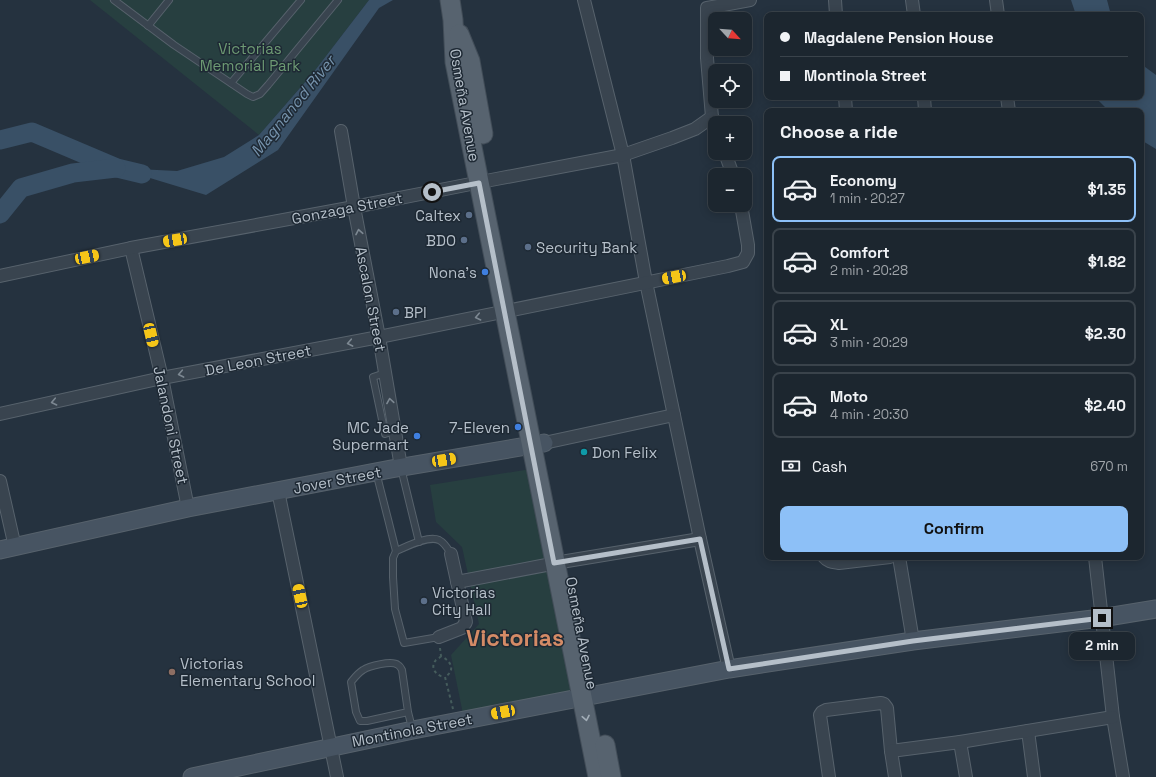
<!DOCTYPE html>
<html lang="en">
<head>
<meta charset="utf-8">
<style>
	:root { --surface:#1c262f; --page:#29323b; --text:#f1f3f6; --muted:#a0a5aa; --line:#3a434b; --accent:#8dc0f7 }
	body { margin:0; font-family:"Space Grotesk",sans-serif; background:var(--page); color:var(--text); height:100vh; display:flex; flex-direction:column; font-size:15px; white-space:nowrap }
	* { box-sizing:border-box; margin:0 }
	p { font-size:13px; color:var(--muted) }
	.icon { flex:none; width:22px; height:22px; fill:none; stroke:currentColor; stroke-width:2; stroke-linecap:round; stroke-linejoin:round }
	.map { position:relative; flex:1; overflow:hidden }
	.details { position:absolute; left:764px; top:108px; width:380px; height:452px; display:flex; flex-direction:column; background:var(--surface); border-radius:8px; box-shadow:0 2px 10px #0003,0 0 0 1px var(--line) }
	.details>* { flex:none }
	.guide { position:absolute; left:764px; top:12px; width:380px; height:88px; border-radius:8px; box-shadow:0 2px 10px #0003,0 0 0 1px var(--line); display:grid; align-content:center; height:88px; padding:0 16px; background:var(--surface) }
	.needle { width:26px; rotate:116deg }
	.controls { position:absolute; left:708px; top:12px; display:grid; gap:8px }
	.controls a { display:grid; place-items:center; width:44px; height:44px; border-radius:8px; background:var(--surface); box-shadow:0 2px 10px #0003,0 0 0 1px var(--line); font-size:20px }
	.end { position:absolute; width:18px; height:18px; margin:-9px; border:5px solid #b5bfc9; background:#111; box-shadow:0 0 0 2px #111 }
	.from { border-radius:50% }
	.bubble { position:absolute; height:28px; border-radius:8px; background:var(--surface); box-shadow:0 2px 10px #0003,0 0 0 1px var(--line); font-size:13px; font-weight:700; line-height:28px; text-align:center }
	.car { position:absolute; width:12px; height:24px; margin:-12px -6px; border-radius:5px; box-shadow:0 0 3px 1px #0007; background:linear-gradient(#f5c518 24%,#345 0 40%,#f5c518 0 76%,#345 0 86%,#f5c518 0) }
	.guide b { display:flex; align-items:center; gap:14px; height:38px; font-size:15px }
	.guide b+b { border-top:1px solid var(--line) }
	.guide i { width:10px; height:10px; background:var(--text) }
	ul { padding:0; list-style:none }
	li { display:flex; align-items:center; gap:12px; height:66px; margin:0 8px 6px; padding:0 8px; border:2px solid var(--line); border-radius:8px }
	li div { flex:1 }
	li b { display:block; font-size:15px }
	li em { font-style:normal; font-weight:700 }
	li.on { border-color:var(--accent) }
	li>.icon { width:36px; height:36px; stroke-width:1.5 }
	h2 { padding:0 16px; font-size:18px; line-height:48px }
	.pay { display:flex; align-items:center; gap:10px; height:44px; padding:0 16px; font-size:15px }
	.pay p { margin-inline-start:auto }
	.button { display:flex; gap:8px; margin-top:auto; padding:8px 16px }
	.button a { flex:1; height:46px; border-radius:8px; background:var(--accent); color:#111; font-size:16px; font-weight:700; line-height:46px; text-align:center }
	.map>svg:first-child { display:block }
	.green { fill:#273f40 }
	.water { fill:#395066 }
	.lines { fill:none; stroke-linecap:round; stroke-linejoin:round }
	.river { stroke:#395066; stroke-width:19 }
	.lane-casing { stroke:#57626c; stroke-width:8 }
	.street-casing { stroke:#57626c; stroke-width:14 }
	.secondary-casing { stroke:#57626c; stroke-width:19 }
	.primary-casing { stroke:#424d58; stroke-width:21 }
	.path { stroke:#455c5c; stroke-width:2; stroke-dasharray:3 3; stroke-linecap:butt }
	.lane { stroke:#39444f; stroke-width:6 }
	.street { stroke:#39444f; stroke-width:12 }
	.secondary { stroke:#475462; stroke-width:17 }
	.primary { stroke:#57636f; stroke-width:19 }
	.oneway { stroke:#7d8892 }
	.oneway2 { stroke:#a2adb7 }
	.route { stroke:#b5bfc9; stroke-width:5 }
	.service-dot { fill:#5c6f8a; stroke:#1e2934; stroke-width:1.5 }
	.shop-dot { fill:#3f7fe0; stroke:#1e2934; stroke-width:1.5 }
	.culture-dot { fill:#0f9aa8; stroke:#1e2934; stroke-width:1.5 }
	.education-dot { fill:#8d6e63; stroke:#1e2934; stroke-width:1.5 }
	.labels { text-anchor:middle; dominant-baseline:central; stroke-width:3; stroke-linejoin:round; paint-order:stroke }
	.park-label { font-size:15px; fill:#6d9a73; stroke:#1e2934 }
	.street-label { font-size:15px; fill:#b5bfc9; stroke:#1e2934 }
	.poi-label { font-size:15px; fill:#b5bfc9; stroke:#1e2934; text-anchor:end }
	.water-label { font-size:16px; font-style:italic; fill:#7693ac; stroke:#1e2934 }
	.town-label { font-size:23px; font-weight:bold; fill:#d48b66; stroke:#1e2934 }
</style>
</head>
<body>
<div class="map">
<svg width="1156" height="777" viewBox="0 0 1156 777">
	<rect width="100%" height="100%" fill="#25323f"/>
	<!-- green -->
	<g class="green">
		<path d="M90 0H369L313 73 259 135Z"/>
		<path d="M531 469 574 692 463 714 451 655 479 624 462 547 436 522 430 485Z"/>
	</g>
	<!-- water -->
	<g class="water">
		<path d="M369 0H393L379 8 278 150 206 195 117 168 177 171 224 157 259 135 313 73Z"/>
		<path d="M1071 0H1107L1111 15H1076Z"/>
		<path d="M1141 64 1156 75V149L1141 140V111H1109L1095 97H1141Z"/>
	</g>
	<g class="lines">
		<!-- river -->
		<g class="river">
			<path d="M0 140 32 132 117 168 142 174"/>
			<path d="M0 214 21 188 73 173 116 168"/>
		</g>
		<defs>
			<g id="lane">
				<path d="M114 0 174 45 247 94 253 97 260 94 268 85 338 0"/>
				<path d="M148 26 169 0"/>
				<path d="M231 83 301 0"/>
				<path d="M385 373 373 377 385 434 394 431"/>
				<path d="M401 468 419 542"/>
				<path d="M376 472 388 519 396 551 393 558V577L395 609 404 643 439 637"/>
				<path d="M396 551C406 547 428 535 439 540 445 543 448 549 451 554"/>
				<path d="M408 712 367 721H360L356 712 351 682C355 677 358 673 363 670 369 666 392 660 398 665 400 666 401 668 402 670L408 712 412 728"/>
			</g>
			<g id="street">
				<path d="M584 0 623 155 646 282 700 539 729 669"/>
				<path d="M835 0 836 15"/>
				<path d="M912 0 914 15"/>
				<path d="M996 0 998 15"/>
				<path d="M845 97 846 111"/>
				<path d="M924 97 925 111"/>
				<path d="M1007 97 1009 111"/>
				<path d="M715 126 712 117 707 58V8L750 0"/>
				<path d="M341 131 354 207 379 337 401 467"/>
				<path d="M725 153 733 175"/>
				<path d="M131 248 162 378 188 508"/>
				<path d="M0 276 131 248 354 207 491 180 623 155 672 138 695 129 712 117"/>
				<path d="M0 414 162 378 379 337 728 266 743 262 748 253V245L741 205"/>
				<path d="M544 443 674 415"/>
				<path d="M0 481 15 547"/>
				<path d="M278 491 337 777"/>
				<path d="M824 557C828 562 833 562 839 563L890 557"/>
				<path d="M899 557 913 641"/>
				<path d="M1095 557 1113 717 1123 777"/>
				<path d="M457 582 567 561 700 539"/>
				<path d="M439 637 462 628 466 622 451 554"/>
				<path d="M1028 731 1034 777"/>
				<path d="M960 742 966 777"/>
				<path d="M829 777 820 715 822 712 826 710 881 703 884 704 887 708 891 751"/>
				<path d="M895 777 891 751 960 742 1113 717"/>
			</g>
			<g id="secondary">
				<path d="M0 550 188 508 391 469 544 443"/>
				<path d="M192 777 413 730 729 669 913 641 1101 618 1156 609"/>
			</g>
			<g id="primary">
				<path d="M450 0 453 20 455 62 598 777"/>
				<path d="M459 34 470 61 483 134"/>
				<path d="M605 745 611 777"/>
			</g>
		</defs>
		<!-- lane casing -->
		<use href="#lane" class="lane-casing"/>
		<!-- street casing -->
		<use href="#street" class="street-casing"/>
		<!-- secondary casing -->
		<use href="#secondary" class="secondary-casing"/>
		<!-- primary casing -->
		<use href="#primary" class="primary-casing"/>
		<!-- path -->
		<g class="path">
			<path d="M440 648 441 656C451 661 456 670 445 677L453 709"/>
			<path d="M441 656C441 657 436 660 436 660 429 668 437 676 444 677"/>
		</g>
		<!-- lane -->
		<use href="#lane" class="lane"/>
		<!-- street -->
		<use href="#street" class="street"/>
		<!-- secondary -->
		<use href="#secondary" class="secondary"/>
		<!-- primary -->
		<use href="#primary" class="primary"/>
	</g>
	<!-- one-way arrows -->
	<defs><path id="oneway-chevron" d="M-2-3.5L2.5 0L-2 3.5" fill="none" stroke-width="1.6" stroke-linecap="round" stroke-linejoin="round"/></defs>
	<g class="oneway">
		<use href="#oneway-chevron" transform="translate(359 232) rotate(-101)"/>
		<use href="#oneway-chevron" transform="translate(478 317) rotate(168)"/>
		<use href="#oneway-chevron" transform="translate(350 343) rotate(169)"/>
		<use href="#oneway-chevron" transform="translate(181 374) rotate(169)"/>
		<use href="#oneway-chevron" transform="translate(390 401) rotate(-99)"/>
		<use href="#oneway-chevron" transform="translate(54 402) rotate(168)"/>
	</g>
	<use class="oneway2" href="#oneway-chevron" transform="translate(586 718) rotate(79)"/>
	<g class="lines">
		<!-- route -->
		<path class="route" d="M432 192 479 183 554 563 700 539 729 669 913 641 1102 618"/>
	</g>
	<!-- markers -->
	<g class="service-dot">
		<circle cx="469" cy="215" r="4"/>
		<circle cx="464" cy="240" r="4"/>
		<circle cx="528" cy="247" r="4"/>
		<circle cx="396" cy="312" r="4"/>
		<circle cx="424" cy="601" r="4"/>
	</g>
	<g class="shop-dot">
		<circle cx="485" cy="272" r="4"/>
		<circle cx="518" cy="427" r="4"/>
		<circle cx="417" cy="436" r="4"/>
	</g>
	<circle class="culture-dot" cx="584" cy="452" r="4"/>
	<circle class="education-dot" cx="172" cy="672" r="4"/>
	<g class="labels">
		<!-- park labels -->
		<g class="park-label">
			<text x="250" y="48">Victorias<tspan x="250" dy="17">Memorial Park</tspan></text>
		</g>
		<!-- street labels -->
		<g class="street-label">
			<text transform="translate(465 105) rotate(80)">Osmeña Avenue</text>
			<text transform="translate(347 208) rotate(-11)">Gonzaga Street</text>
			<text transform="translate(371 299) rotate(79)">Ascalon Street</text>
			<text transform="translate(258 360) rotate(-11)">De Leon Street</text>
			<text transform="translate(171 425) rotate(78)">Jalandoni Street</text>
			<text transform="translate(337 480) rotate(-11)">Jover Street</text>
			<text transform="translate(582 633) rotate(79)">Osmeña Avenue</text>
			<text transform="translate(412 730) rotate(-11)">Montinola Street</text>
		</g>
		<!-- poi labels -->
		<g class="poi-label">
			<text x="461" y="215">Caltex</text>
			<text x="456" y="240">BDO</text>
			<text x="536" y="247" text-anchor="start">Security Bank</text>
			<text x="477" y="272">Nona's</text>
			<text x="404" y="312" text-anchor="start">BPI</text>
			<text x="409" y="427">MC Jade<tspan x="409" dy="17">Supermart</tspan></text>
			<text x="510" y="427">7-Eleven</text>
			<text x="592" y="452" text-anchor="start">Don Felix</text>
			<text x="432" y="592" text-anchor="start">Victorias<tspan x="432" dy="17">City Hall</tspan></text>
			<text x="180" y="663" text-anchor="start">Victorias<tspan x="180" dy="17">Elementary School</tspan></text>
		</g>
		<!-- water labels -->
		<g class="water-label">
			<text transform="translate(293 106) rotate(-51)">Magnanod River</text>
		</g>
		<!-- town labels -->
		<g class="town-label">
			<text x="515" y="638">Victorias</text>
		</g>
	</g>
</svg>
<div class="controls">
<a><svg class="needle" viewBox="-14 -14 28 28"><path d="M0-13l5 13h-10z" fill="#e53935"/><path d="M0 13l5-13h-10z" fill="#a0a5aa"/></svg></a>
<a><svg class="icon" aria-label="locate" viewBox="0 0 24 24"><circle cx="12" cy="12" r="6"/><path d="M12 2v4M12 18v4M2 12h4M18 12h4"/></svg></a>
<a>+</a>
<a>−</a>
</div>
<i class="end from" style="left:432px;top:192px"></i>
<i class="end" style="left:1102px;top:618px"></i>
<div class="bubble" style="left:1069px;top:632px;width:66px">2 min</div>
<i class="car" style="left:175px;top:240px;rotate:260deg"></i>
<i class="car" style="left:87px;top:257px;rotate:78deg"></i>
<i class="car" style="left:674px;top:277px;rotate:259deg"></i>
<i class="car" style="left:151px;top:335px;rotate:167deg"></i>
<i class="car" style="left:444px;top:460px;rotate:80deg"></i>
<i class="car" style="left:300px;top:596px;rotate:348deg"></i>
<i class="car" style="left:503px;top:712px;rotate:259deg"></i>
<div class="guide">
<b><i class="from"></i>Magdalene Pension House</b>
<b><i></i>Montinola Street</b>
</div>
<section class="details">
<h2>Choose a ride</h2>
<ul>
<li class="on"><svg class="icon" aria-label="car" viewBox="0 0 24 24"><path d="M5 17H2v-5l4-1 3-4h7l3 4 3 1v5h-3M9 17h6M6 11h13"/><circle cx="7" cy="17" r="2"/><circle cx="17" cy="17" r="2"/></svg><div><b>Economy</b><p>1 min · 20:27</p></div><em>$1.35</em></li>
<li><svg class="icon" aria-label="car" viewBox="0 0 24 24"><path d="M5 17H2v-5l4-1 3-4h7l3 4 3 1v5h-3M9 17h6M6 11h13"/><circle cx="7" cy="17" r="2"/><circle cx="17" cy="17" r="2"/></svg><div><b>Comfort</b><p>2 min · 20:28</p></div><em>$1.82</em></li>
<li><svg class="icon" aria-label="car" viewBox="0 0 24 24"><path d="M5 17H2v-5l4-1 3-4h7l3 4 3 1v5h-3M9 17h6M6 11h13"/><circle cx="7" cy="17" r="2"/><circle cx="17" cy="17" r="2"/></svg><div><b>XL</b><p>3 min · 20:29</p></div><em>$2.30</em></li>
<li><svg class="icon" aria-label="car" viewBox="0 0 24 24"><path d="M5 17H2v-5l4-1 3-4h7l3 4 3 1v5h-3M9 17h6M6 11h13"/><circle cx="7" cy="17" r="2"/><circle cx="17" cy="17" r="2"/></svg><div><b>Moto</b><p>4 min · 20:30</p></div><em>$2.40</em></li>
</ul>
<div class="pay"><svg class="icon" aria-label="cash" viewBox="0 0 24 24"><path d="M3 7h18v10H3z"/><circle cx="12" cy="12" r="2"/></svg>Cash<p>670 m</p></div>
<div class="button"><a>Confirm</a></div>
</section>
</div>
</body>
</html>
